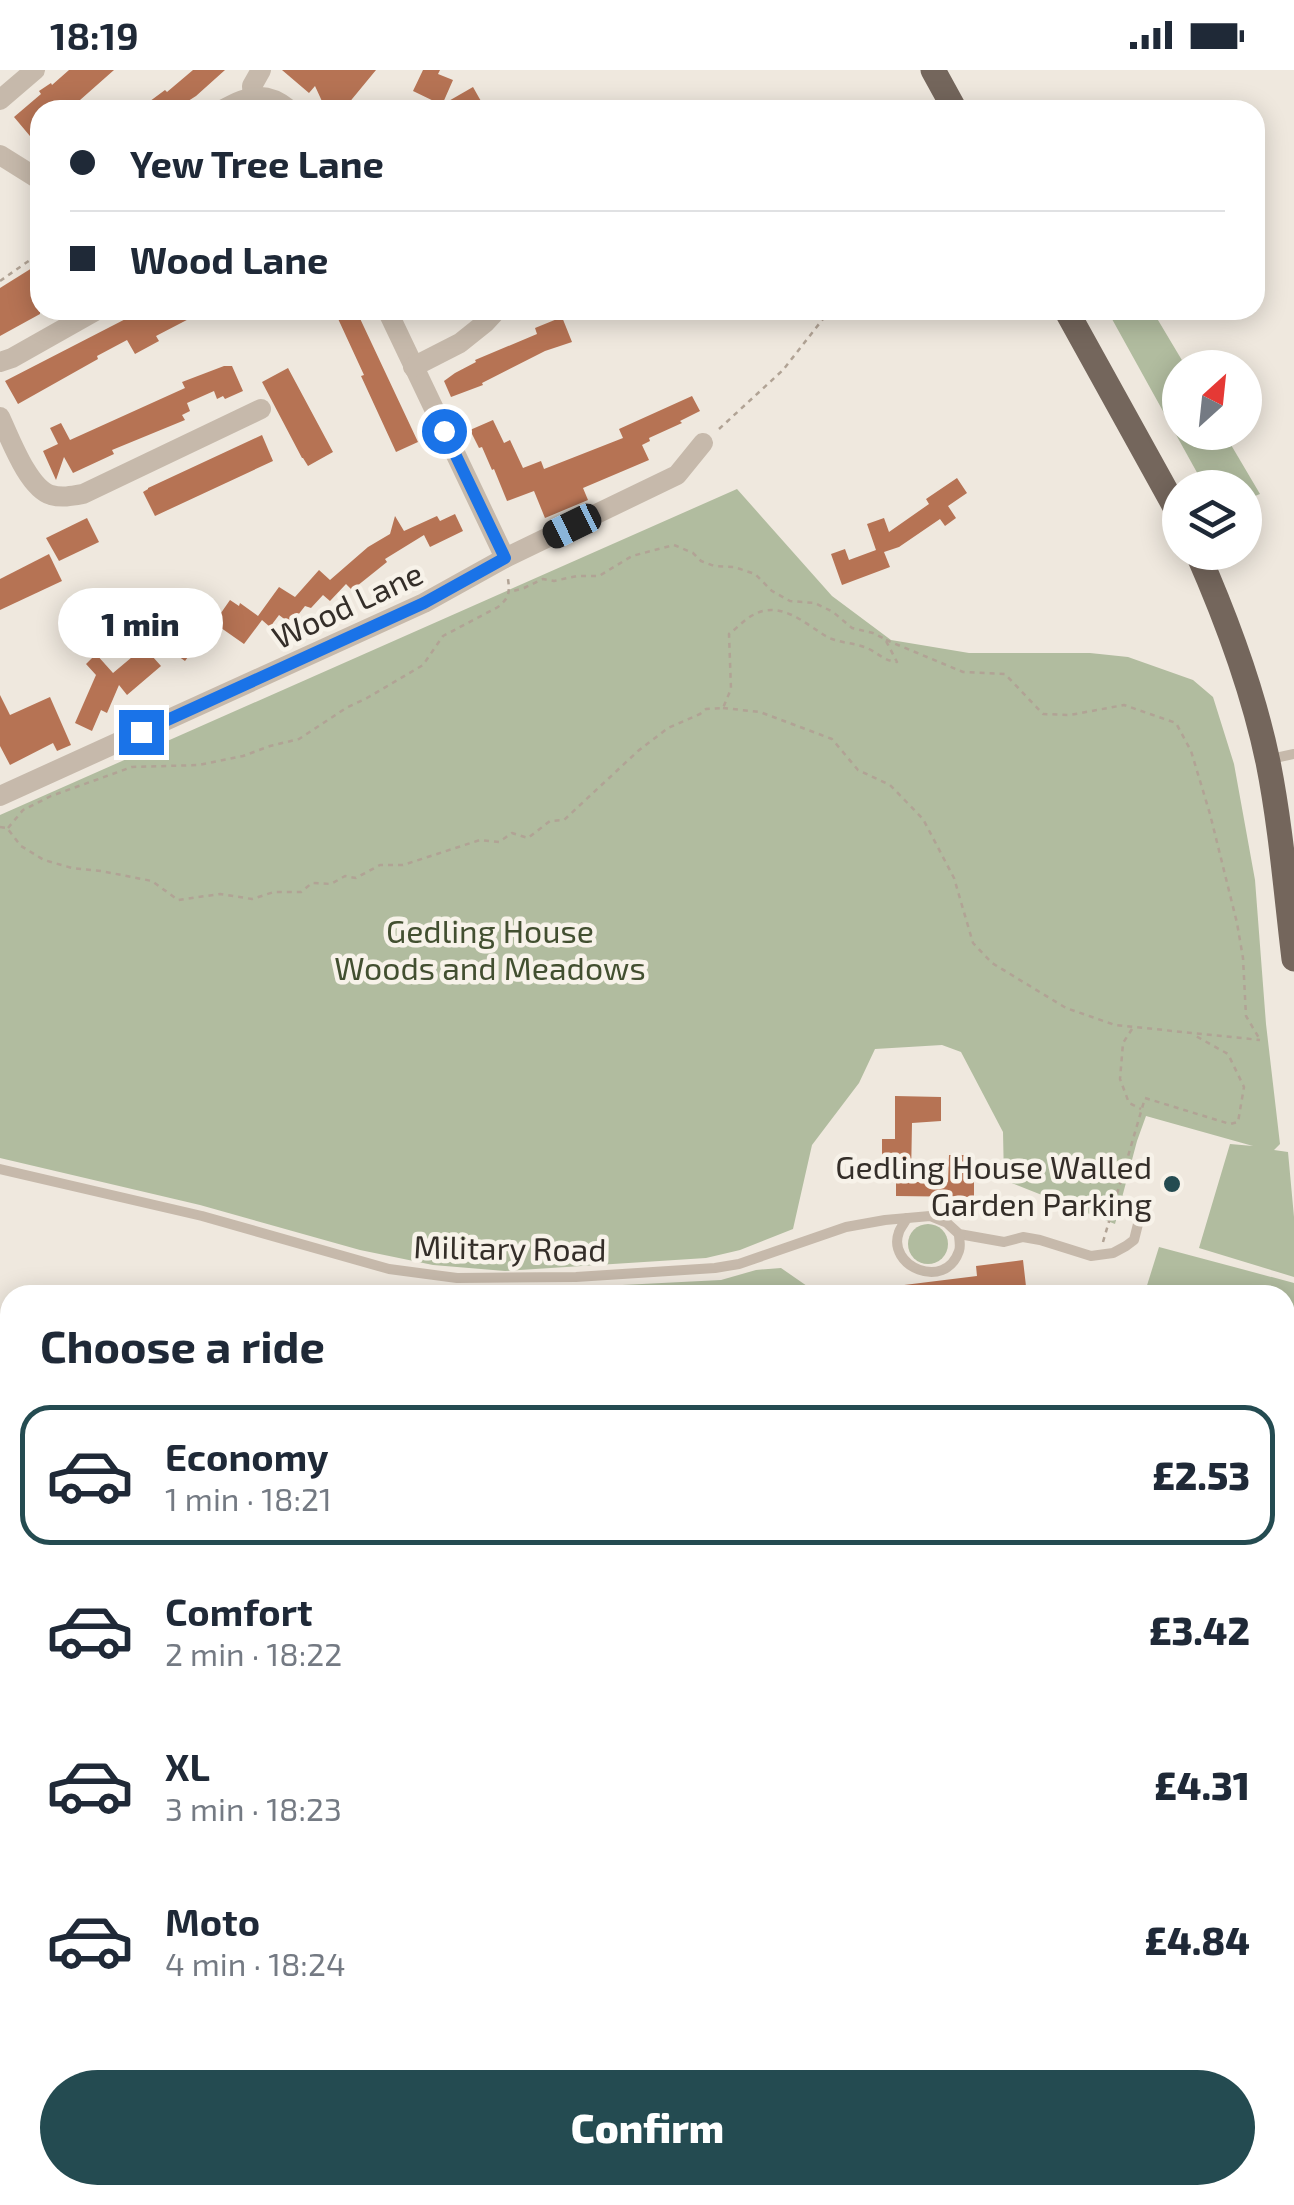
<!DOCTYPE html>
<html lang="en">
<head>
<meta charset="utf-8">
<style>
	:root { --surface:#fff; --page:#f2f2f3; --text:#1f2937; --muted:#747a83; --line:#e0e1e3; --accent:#244b51 }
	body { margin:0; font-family:"Exo 2",sans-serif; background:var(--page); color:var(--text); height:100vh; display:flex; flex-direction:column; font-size:38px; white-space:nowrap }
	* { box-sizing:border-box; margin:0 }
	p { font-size:32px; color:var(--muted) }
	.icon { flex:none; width:55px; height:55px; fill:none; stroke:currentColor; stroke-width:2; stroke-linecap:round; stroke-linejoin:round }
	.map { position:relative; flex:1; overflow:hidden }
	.details { position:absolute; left:0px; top:1215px; width:1295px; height:920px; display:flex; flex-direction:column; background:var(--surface); border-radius:30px 30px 0 0; box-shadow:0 5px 25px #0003 }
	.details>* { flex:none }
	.hud { position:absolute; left:30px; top:30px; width:1235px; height:220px; border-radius:30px; box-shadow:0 5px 25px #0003; display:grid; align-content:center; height:220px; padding:0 40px; background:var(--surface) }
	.needle { width:65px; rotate:27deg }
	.buttons { position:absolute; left:1162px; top:280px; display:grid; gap:20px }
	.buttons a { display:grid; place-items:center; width:100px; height:100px; border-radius:50%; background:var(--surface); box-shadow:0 5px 25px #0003; font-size:50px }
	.end { position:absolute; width:45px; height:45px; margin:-22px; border:12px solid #1a73e8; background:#fff; box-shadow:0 0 0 5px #fff }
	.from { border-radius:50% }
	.bubble { position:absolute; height:70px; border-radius:35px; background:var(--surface); box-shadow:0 5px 25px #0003; font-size:32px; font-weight:800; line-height:70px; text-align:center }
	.car { position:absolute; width:30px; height:60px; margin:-30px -15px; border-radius:12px; box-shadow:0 0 8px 2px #0007; background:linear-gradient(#222 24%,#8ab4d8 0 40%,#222 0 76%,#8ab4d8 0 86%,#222 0) }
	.hud b { display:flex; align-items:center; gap:35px; height:95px; font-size:38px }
	.hud b+b { border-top:2px solid var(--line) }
	.hud i { width:25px; height:25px; background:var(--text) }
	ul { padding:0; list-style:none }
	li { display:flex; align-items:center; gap:30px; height:140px; margin:0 20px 15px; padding:0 20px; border:5px solid transparent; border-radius:30px }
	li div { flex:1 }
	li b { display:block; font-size:38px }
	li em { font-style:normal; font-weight:800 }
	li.on { border-color:var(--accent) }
	li>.icon { width:90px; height:90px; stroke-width:1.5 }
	h2 { padding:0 40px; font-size:45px; line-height:120px }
	.primary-button { display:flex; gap:20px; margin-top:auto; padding:20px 40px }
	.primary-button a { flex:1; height:115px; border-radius:60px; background:var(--accent); color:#fff; font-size:40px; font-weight:800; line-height:115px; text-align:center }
	.status { display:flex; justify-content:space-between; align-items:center; height:70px; padding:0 50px; background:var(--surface); direction:ltr }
	.status svg { height:28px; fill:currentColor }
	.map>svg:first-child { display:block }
	.green { fill:#b1bc9f }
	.building { fill:#b67354 }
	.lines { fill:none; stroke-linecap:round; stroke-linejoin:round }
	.path { stroke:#b1a395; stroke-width:2.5; stroke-dasharray:5 5; stroke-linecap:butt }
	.service { stroke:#c6b9ab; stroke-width:10 }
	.minor { stroke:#c6b9ab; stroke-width:20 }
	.tertiary { stroke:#c6b9ab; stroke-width:25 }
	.primary { stroke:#74665c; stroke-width:25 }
	.route { stroke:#1a73e8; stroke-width:12 }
	.poi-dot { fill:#244b51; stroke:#f7f2e9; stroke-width:4 }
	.labels { text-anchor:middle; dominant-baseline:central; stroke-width:9; stroke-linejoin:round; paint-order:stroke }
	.street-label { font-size:32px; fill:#342e29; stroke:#f7f2e9 }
	.park-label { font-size:32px; fill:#424f30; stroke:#f7f2e9 }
	.poi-label { font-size:32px; fill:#342e29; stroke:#f7f2e9; text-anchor:end }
</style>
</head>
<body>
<div class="status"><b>18:19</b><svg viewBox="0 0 49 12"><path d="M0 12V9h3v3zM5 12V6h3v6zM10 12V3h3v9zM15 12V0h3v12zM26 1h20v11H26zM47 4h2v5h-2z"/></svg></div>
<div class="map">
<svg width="1294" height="2135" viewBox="0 0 1294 2135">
	<rect width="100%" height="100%" fill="#efe8de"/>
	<!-- green -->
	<g class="green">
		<path d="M1107 240H1152L1186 297 1180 298V362L1224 363 1260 424 1245 430V418L1205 417Z"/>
		<path d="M737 419 832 526 891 570 969 583H1090L1128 587 1193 610 1213 627 1234 694 1255 810 1266 954 1280 1074 1274 1080 1288 1082 1294 1147V1207L1199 1178 1230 1074 1253 1076 1146 1046 1137 1071 1115 1154 1004 1110 1003 1062 961 982 942 975 875 979 859 1013 812 1075 793 1159 740 1180 706 1188 505 1201 433 1195 360 1180 200 1135 0 1088V745Z"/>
		<circle cx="928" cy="1174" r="20"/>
		<path d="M1159 1177 1294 1213V1350L1285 1345V1225H1144Z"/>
		<path d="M781 1198 807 1216 814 1225H568L563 1218 721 1210 756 1200Z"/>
		<path d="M1285 1348 1294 1352V1800L1285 1799Z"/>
		<path d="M0 1627 10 1628V1889L0 1890Z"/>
	</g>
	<!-- building -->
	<g class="building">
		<path d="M69 0H114L71 38 66 32 56 40H40V78L14 47 41 24 39 21 51 13 52 15Z"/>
		<path d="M193 0H225L196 26 174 40H138L165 20 167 22Z"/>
		<path d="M282 0H376L343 40H326L315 16 309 23Z"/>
		<path d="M423 0H440L438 4 453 10 442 35 413 21Z"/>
		<path d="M473 17 486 40H433Z"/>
		<path d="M40 193V244L0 266V218Z"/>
		<path d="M143 240H206L156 266 159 271 135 284 127 270 97 286 98 289 18 334 5 311Z"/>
		<path d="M334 240H356L418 372 396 382 361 306 364 305Z"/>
		<path d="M562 247 572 272 545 281 482 313 483 315 451 327 444 311 455 303 476 292 475 290 537 264 535 258Z"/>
		<path d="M224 296H232L243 321 225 329 223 326 217 329 214 321 187 333 190 341 182 345 185 350 112 380 114 384 73 403 64 387 56 410 43 381 58 374 50 358 61 353 70 370 185 318 182 312Z"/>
		<path d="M288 298 333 382 308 396 303 388H302L262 312Z"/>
		<path d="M692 326 700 341 680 351 682 353 649 368 650 371 642 375 649 390 583 418 588 430 545 448 534 421 507 431 494 399 492 400 482 377 479 378 470 360 493 350 504 373 510 370 523 398 541 391 544 399 623 368 619 359Z"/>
		<path d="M262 365 273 391 155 446 143 422 148 419V418Z"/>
		<path d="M957 408 967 423 948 436 956 448 945 456 940 449 899 477 884 482 890 497 842 515 831 484 845 479 849 490 876 480 867 454 884 448 889 462 929 434 926 429Z"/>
		<path d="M455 444 463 461 430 477 424 465 385 489 387 492 352 520 346 514 330 531 323 525 311 538 305 536 291 554 279 545 270 557 262 550 244 574 214 553 230 530 239 536 240 533 258 546 279 517 295 527 319 500 330 510 368 477 390 464 395 446 404 461 437 446 440 451Z"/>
		<path d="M87 448 99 472 59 491 46 468Z"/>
		<path d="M49 484 62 511 0 540V509Z"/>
		<path d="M201 546 208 560 185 591 168 579 190 551Z"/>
		<path d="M144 577 161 596 127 625 119 615 107 643 101 640 92 661 75 653 96 605 86 594 96 584 113 603Z"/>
		<path d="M0 625 10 645 50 627 71 675 57 681 53 673 10 695 0 676Z"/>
		<path d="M895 1026 941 1027V1051L912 1053 911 1108H915V1112H948L949 1085H974V1127L896 1126V1088H882V1069H895Z"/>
		<path d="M1023 1190 1027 1225H897L896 1216 977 1206 976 1196Z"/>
	</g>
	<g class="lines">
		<!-- path -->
		<g class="path">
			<path d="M0 211 40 183"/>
			<path d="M719 359 783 300 830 240"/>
			<path d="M886 570 963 602 1005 604 1043 644 1070 645 1124 635 1176 653 1191 681 1210 744 1237 853 1243 888 1246 946 1259 968"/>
			<path d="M723 638 760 642 832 669 858 700 890 715 923 749 954 808 973 873 992 893 1066 938 1115 955 1260 970"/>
			<path d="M0 757 7 758 21 776 44 790 72 798 101 801 152 811 178 830 220 824 252 829 274 822H301L312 813 331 814 345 806 356 808 380 795H403L480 770 499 772 512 763 528 768 550 751 564 750 638 681 668 658 700 644 706 639 723 638 731 619 729 564C737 558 745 549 753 545 780 530 803 552 824 565 838 574 855 572 869 579 879 584 885 591 897 592L885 569 873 563 852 558 833 542 815 533 790 531 772 521 755 504 734 497 714 496 701 491 693 483 674 475 632 486 599 506H577L554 511 543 509 524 518 510 522"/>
			<path d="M8 758 23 740 51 726 132 697 199 695 243 686 270 676 299 669 346 638 367 628 423 595 443 566 498 537C509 528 510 523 508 509"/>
			<path d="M1132 959 1123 973 1120 1009 1129 1033 1141 1039"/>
			<path d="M1103 1172 1145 1028 1230 1054 1238 1052 1244 1017 1228 984 1194 965"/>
			<path d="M0 1535 10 1536"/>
		</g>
		<!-- service -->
		<g class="service">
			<path d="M1270 689 1294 684"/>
			<path d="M0 1099 202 1146 389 1199 457 1208 576 1207 715 1198 739 1194 846 1157 885 1150 930 1146 947 1153 959 1164 1004 1172 1023 1167 1040 1170 1091 1186 1113 1183 1126 1176 1134 1170 1138 1154"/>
			<path d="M907 1148C907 1149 899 1160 899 1162 886 1196 945 1222 959 1181 961 1176 959 1170 959 1164"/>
			<path d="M0 1307 7 1245"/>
		</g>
		<!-- minor -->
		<g class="minor">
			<path d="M253 27 252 16 261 0"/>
			<path d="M0 30 35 0"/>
			<path d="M222 40C248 25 266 20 290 40"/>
			<path d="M0 85 40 110"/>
			<path d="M387 240 505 488"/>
			<path d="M0 292 12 288 97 240"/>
			<path d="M413 297 460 273 485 253 497 240"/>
			<path d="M0 347C10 368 28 418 51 425 62 428 72 426 83 424L261 339"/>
			<path d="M0 726 424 533 505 488 677 405 703 373"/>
			<path d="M213 2125 214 2135"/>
			<path d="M824 2125 830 2135"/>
			<path d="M1039 2125 1045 2135"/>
			<path d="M487 2135 488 2125"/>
		</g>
		<!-- tertiary -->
		<g class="tertiary">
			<path d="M1285 1833 1294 1832"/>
			<path d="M0 1934 10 1931"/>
		</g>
		<!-- primary -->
		<g class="primary">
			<path d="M933 0 955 40"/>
			<path d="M1066 240 1180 446"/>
			<path d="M1197 482C1227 550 1253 620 1268 692 1281 757 1286 823 1294 889"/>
		</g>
	</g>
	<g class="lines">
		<!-- route -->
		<path class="route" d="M141 662 424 533 505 488 444 361"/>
	</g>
	<!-- markers -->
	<circle class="poi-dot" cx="1172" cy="1114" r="10"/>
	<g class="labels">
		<!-- street labels -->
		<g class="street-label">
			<text transform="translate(347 534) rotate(-25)">Wood Lane</text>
			<text transform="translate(510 1177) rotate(1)">Military Road</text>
		</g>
		<!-- park labels -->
		<g class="park-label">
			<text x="490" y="860">Gedling House<tspan x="490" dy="37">Woods and Meadows</tspan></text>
		</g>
		<!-- poi labels -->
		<g class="poi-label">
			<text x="1152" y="1096">Gedling House Walled<tspan x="1152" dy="37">Garden Parking</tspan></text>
		</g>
	</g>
</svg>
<div class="buttons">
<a><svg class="needle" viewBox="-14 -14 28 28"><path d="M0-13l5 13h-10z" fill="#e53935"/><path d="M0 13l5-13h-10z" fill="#747a83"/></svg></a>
<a><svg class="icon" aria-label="layers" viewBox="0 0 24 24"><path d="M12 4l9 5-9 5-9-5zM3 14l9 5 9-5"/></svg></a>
</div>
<i class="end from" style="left:444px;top:361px"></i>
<i class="end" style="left:141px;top:662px"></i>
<div class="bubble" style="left:58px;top:518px;width:165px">1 min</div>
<i class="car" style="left:572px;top:456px;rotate:244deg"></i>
<div class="hud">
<b><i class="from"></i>Yew Tree Lane</b>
<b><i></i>Wood Lane</b>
</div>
<section class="details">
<h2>Choose a ride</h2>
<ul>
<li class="on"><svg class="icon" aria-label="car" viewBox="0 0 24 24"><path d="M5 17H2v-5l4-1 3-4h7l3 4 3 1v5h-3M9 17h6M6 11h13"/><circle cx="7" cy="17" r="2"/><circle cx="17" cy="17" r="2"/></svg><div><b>Economy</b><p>1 min · 18:21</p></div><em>£2.53</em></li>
<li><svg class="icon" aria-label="car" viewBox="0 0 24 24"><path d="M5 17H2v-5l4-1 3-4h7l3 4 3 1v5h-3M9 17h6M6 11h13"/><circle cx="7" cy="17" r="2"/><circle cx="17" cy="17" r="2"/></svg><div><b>Comfort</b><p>2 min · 18:22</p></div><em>£3.42</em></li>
<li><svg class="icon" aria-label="car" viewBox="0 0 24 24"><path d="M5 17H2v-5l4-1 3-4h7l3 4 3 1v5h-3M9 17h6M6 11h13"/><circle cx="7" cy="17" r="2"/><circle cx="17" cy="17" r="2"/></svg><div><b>XL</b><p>3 min · 18:23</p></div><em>£4.31</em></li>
<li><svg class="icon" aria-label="car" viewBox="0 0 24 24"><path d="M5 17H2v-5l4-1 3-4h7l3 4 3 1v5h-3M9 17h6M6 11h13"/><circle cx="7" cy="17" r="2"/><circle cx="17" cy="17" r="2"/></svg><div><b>Moto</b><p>4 min · 18:24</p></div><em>£4.84</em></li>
</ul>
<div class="primary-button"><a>Confirm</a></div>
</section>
</div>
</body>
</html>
